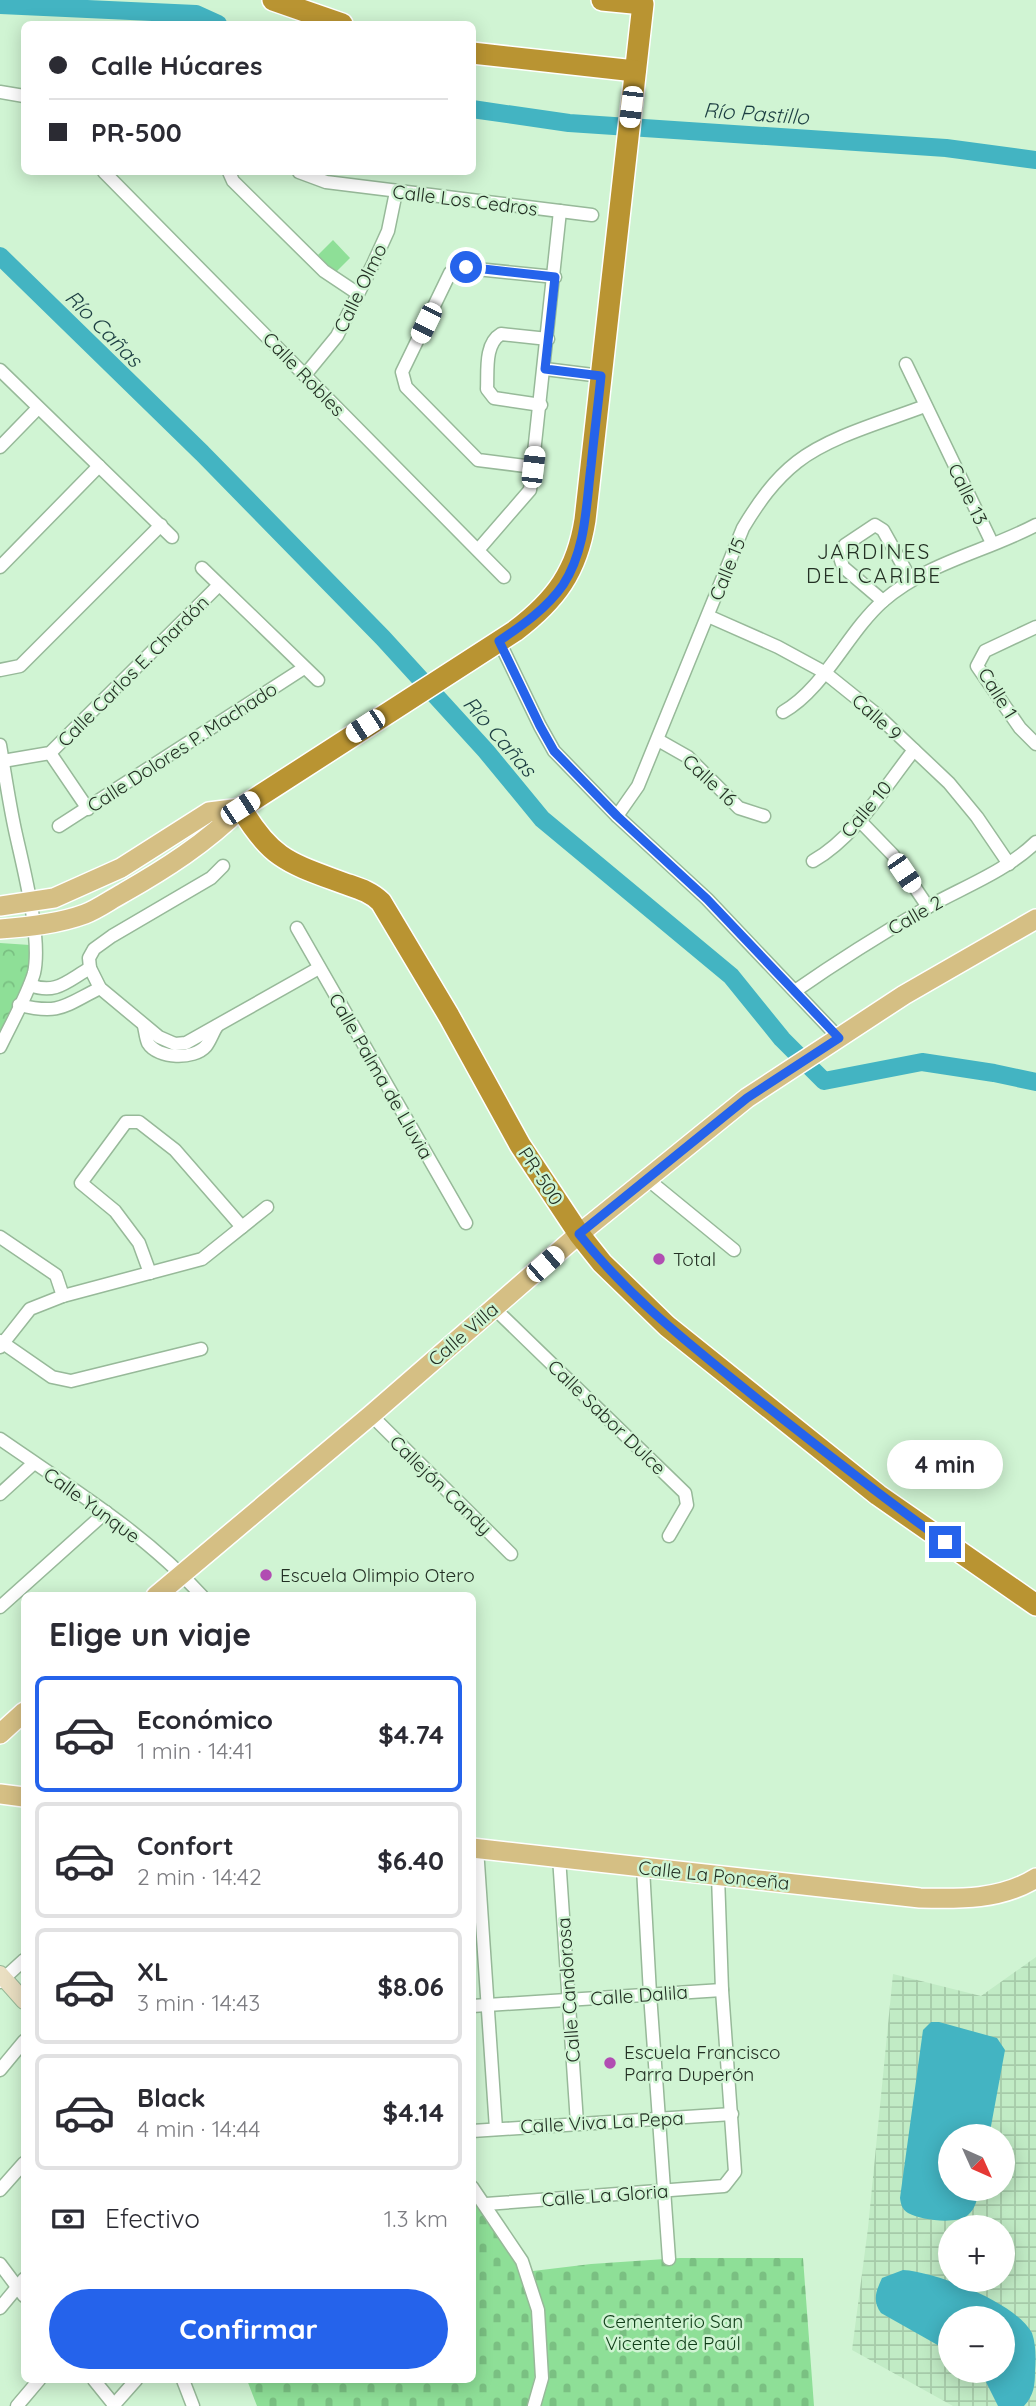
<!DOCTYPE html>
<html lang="es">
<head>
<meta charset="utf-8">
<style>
	:root { --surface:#fff; --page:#f2f2f3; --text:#2b2b33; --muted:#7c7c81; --line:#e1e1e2; --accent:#2563eb }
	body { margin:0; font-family:Quicksand,sans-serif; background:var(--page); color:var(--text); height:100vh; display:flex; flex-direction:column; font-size:26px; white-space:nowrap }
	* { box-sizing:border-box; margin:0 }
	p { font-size:23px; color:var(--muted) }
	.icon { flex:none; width:38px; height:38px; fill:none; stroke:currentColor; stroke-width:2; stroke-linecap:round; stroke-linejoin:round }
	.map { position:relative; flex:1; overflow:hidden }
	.side { position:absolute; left:21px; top:1592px; width:455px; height:791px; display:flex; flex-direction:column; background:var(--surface); border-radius:10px; box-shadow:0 4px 18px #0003 }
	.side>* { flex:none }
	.hud { position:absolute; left:21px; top:21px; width:455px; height:154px; border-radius:10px; box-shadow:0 4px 18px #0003; display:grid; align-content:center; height:154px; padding:0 28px; background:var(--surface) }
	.needle { width:46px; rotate:135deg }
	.buttons { position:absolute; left:938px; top:2124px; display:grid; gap:14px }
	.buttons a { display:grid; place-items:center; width:77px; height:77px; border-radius:50%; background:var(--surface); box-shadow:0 4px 18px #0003; font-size:35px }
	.end { position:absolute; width:32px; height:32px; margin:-16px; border:9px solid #2563eb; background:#fff; box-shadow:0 0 0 4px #fff }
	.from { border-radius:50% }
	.bubble { position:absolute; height:49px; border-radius:24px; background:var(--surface); box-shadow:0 4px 18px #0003; font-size:23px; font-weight:700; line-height:49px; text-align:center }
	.car { position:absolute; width:21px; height:42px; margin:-21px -10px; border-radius:9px; box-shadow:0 0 5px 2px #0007; background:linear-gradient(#fff 24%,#345 0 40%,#fff 0 76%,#345 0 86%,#fff 0) }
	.hud b { display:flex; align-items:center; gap:24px; height:66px; font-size:26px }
	.hud b+b { border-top:2px solid var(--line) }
	.hud i { width:18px; height:18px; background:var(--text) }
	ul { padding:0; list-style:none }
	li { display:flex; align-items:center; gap:21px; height:116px; margin:0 14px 10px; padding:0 14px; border:4px solid var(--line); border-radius:10px }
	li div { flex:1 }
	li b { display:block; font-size:26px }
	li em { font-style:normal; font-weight:700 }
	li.active { border-color:var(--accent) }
	li>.icon { width:63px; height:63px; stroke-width:1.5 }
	h2 { padding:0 28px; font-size:32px; line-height:84px }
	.pay { display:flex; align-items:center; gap:18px; height:77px; padding:0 28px; font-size:26px }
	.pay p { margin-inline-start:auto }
	.primary-button { display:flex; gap:14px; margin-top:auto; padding:14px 28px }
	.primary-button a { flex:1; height:80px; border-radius:42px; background:var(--accent); color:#fff; font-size:28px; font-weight:700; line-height:80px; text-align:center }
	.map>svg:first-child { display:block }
	.industrial { fill:url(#industrial-grid); fill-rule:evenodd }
	.cemetery { fill:url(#cemetery-stones) }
	.park { fill:url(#park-crowns) }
	.pitch { fill:#8edf97 }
	.water { fill:#43b4c2 }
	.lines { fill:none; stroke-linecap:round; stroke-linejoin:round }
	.river { stroke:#43b4c2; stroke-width:18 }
	.street-casing { stroke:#97b999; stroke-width:15 }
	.secondary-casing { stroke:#97b999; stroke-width:18 }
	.primary-casing { stroke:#fff; stroke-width:22 }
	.highway-casing { stroke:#fff; stroke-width:24 }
	.street { stroke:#fff; stroke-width:12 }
	.secondary { stroke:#eadfc2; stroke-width:16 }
	.primary { stroke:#d5bf84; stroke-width:19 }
	.highway { stroke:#b99432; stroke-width:21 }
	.route { stroke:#2563eb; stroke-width:9 }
	.poi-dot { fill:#b14db2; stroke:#d0f4d3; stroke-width:2.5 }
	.labels { text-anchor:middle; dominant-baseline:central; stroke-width:5; stroke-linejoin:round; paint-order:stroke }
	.street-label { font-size:19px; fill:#233024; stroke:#d0f4d3 }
	.poi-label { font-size:19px; fill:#233024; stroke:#d0f4d3; text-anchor:start }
	.park-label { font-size:19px; fill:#0f3d18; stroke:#d0f4d3 }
	.water-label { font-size:21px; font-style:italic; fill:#1c3e42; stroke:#d0f4d3 }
	.neighbourhood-label { font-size:21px; letter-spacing:2px; fill:#233024; stroke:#d0f4d3 }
</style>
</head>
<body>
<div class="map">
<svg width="1036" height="2406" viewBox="0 0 1036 2406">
	<defs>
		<pattern id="industrial-grid" width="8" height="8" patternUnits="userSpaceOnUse" patternTransform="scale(1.75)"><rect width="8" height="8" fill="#c1ebc5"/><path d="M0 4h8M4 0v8" fill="none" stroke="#a6caa9"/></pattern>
		<pattern id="cemetery-stones" width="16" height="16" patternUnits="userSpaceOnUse" patternTransform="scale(1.75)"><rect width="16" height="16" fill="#8edf97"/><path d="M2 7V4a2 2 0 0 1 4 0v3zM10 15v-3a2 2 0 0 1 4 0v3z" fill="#7ac082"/></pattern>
		<pattern id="park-crowns" width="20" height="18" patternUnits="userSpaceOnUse" patternTransform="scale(1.75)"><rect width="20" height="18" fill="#8edf97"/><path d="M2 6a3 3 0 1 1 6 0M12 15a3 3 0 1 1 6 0" fill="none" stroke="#7ac082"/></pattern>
	</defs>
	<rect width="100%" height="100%" fill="#d0f4d3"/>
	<!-- industrial -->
	<path class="industrial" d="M1036 1957V2406H953L852 2350 868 2228 893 1974 981 1996ZM950 2137H1003V2189H950ZM950 2228H1003V2280H950ZM950 2319H1003V2371H950Z"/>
	<!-- cemetery -->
	<g class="cemetery">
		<path d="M473 2200 516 2264 530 2302 536 2371 528 2406H257L247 2380H472Z"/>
		<path d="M680 2258H803L814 2406H541L547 2386 543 2310 532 2278 533 2271 591 2264Z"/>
	</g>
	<!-- park -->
	<path class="park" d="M0 943 30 945 32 971 0 1040Z"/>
	<!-- pitch -->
	<path class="pitch" d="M333 240 350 258 335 273 318 255Z"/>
	<!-- water -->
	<g class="water">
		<path d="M931 2022H939L997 2038 1005 2050 989 2137H950V2189H979C977 2199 976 2208 968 2215 956 2225 921 2220 908 2213 902 2209 901 2205 900 2198L923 2030Z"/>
		<path d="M903 2270C936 2272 1015 2302 1032 2333 1036 2345 1036 2358 1035 2371 1035 2385 1034 2395 1024 2406H998L986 2382 977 2371H1003V2319H950V2352L881 2313C872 2301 876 2291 882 2278Z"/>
	</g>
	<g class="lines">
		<!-- river -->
		<g class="river">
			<path d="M0 5 196 14 218 24"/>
			<path d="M472 109 569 123 946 148 1036 160"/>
			<path d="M0 256 202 453 383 638 486 751 542 819 731 976 782 1039 824 1081 922 1062 994 1073 1036 1082"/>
		</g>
		<defs>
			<g id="street">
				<path d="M0 92 24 96"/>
				<path d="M104 172 504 577"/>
				<path d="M229 172 233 181 324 271 357 293"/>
				<path d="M299 172 326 182 592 215"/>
				<path d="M906 364 992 543"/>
				<path d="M545 369 601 376"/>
				<path d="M0 370 172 537"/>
				<path d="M305 375 337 336 373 264 388 231 396 192"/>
				<path d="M541 405 494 398 487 389C488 372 484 344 501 334L548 339"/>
				<path d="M0 447 38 408"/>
				<path d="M533 467 478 460 406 387 402 372 450 273 457 267 555 277"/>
				<path d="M478 550 530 490 560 211"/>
				<path d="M0 567 99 466"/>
				<path d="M202 568 318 680"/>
				<path d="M883 601 843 567 839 554 845 545 875 525 883 530 911 580"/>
				<path d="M708 616 778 647 824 672 875 713 949 783 977 817 1009 864"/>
				<path d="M1036 627 985 651 977 666 1020 728 1036 744"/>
				<path d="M499 641 540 726 554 751 617 816 707 899 839 1038"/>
				<path d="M0 670 20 666 161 525"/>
				<path d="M783 712C824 689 847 633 883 601 928 562 985 552 1036 525"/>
				<path d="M658 740 688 757 739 808 764 816"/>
				<path d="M0 745C5 774 9 802 15 830 23 867 42 938 34 973 28 994 10 1026 0 1047"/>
				<path d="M50 753 88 809"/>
				<path d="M3 761 50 753 219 585"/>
				<path d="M617 816 638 786 743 528C758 503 774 480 797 462 830 436 886 421 925 406"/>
				<path d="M859 820 893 855 928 907"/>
				<path d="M59 826 304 668"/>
				<path d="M813 861C855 837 884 788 914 750"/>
				<path d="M223 866 211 878 112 936 94 949 89 958 90 968 100 988 159 1037 175 1044 186 1043 319 968"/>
				<path d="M297 928 466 1223"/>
				<path d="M30 985C56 995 67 981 90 968"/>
				<path d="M795 991C838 961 881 934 926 908 963 887 1005 872 1036 842"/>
				<path d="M19 1005C60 1015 64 1006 100 988"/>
				<path d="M144 1026C145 1030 146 1039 148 1043 158 1059 194 1060 206 1046 210 1041 213 1032 217 1026"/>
				<path d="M646 1178 734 1250"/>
				<path d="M0 1237 56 1275 63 1296"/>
				<path d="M150 1273 139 1243 115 1211 81 1183 126 1122H139L175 1150 242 1227"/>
				<path d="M494 1308 685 1493 687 1505 669 1536"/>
				<path d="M0 1341 52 1377 71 1381 201 1349"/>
				<path d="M0 1347 30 1309 63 1296 202 1259 267 1207"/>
				<path d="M371 1415 511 1554"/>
				<path d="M0 1439C69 1487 145 1533 202 1596"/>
				<path d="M0 1494 34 1463"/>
				<path d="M0 1607 106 1512"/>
				<path d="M477 1848 496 2129"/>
				<path d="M559 1857 577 2123"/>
				<path d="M643 1868 650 1994 669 2259"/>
				<path d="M0 1982 24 1960"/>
				<path d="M472 2006 722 1990"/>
				<path d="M0 2070 24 2041"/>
				<path d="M472 2131 732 2114"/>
				<path d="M472 2187 522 2261 538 2310 542 2378 534 2406"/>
				<path d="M0 2190 24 2163"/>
				<path d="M486 2204 724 2186 735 2172 722 1990 718 1876"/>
				<path d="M0 2264 24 2296"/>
				<path d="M0 2308 24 2279"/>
				<path d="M94 2380 115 2406"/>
				<path d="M183 2380 193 2406"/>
				<path d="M17 2406 39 2380"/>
				<path d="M113 2406 136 2380"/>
			</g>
			<path id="secondary" d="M0 1974 24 2001"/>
			<g id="primary">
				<path d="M0 906 54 898 121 868 209 812 241 808"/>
				<path d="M0 929C28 927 58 924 85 914 98 909 110 900 123 893 165 869 206 843 241 808"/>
				<path d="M156 1596 371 1415 579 1234 747 1098 904 995 1036 919"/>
				<path d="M0 1734 24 1712"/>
				<path d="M0 1794 24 1797"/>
				<path d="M472 1848 920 1898C960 1899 1001 1900 1036 1878"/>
			</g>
			<g id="highway">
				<path d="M273 0 342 24"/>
				<path d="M602 0 643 4 585 520C577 571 556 600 515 631L241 808C271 859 289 863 343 883 357 888 370 891 381 902L449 1016 520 1145 579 1234 602 1263 667 1326 878 1495 1036 1605"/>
				<path d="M472 53 635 71"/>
			</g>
		</defs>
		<!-- street casing -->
		<use href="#street" class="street-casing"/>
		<!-- secondary casing -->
		<use href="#secondary" class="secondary-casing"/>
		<!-- primary casing -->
		<use href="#primary" class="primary-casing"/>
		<!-- highway casing -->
		<use href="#highway" class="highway-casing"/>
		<!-- street -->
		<use href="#street" class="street"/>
		<!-- secondary -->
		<use href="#secondary" class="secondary"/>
		<!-- primary -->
		<use href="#primary" class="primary"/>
		<!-- highway -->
		<use href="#highway" class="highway"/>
	</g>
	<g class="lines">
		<!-- route -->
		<path class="route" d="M466 267 555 277 545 369 601 376C598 406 594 436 591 466 586 506 586 550 563 585 547 608 523 625 499 641L540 726 554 751 617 816 707 899 839 1038 747 1098 579 1234C629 1298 692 1346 755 1397 818 1447 880 1496 945 1542"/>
	</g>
	<!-- markers -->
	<g class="poi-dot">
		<circle cx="659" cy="1259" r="7"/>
		<circle cx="266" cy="1575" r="7"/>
		<circle cx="610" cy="2063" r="7"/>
	</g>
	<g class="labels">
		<!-- street labels -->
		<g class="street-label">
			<text transform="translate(465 200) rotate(7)">Calle Los Cedros</text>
			<text transform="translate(360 288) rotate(-64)">Calle Olmo</text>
			<text transform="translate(304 374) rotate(46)">Calle Robles</text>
			<text transform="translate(968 494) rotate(64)">Calle 13</text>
			<text transform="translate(727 569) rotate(-68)">Calle 15</text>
			<text transform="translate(133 671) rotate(-45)">Calle Carlos E. Chardón</text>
			<text transform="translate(998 693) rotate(58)">Calle 1</text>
			<text transform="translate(877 717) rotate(42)">Calle 9</text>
			<text transform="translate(182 747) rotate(-33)">Calle Dolores P. Machado</text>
			<text transform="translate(710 780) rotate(43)">Calle 16</text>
			<text transform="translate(866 809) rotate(-50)">Calle 10</text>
			<text transform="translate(915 915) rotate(-30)">Calle 2</text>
			<text transform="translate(381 1076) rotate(60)">Calle Palma de Lluvia</text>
			<text transform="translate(541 1176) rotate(57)">PR-500</text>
			<text transform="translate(463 1334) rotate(-41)">Calle Villa</text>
			<text transform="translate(607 1417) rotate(44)">Calle Sabor Dulce</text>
			<text transform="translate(441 1485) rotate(44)">Callejón Candy</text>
			<text transform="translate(92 1505) rotate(36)">Calle Yunque</text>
			<text transform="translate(714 1875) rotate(6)">Calle La Ponceña</text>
			<text transform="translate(568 1990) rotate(-94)">Calle Candorosa</text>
			<text transform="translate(639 1995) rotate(-4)">Calle Dalila</text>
			<text transform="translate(602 2122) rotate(-3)">Calle Viva La Pepa</text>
			<text transform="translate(605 2195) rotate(-4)">Calle La Gloria</text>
		</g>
		<!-- poi labels -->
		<g class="poi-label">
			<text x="673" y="1259">Total</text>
			<text x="280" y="1575">Escuela Olimpio Otero</text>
			<text x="624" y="2052">Escuela Francisco<tspan x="624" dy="22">Parra Duperón</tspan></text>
		</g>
		<!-- park labels -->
		<g class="park-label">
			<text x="673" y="2321">Cementerio San<tspan x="673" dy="22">Vicente de Paúl</tspan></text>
		</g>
		<!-- water labels -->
		<g class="water-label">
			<text transform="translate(756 113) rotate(4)">Río Pastillo</text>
			<text transform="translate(104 328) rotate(45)">Río Cañas</text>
			<text transform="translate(500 736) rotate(49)">Río Cañas</text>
		</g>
		<!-- neighbourhood labels -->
		<g class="neighbourhood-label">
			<text x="874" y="551">JARDINES<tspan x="874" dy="24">DEL CARIBE</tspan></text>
		</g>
	</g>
</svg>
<div class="buttons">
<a><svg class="needle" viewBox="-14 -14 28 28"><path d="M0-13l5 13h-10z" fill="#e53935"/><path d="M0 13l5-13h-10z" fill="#7c7c81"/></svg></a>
<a>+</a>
<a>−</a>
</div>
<i class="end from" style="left:466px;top:267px"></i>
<i class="end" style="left:945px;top:1542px"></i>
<div class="bubble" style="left:887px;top:1440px;width:116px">4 min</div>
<i class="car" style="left:631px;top:107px;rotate:187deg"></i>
<i class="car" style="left:426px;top:323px;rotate:206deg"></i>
<i class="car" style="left:533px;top:467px;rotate:7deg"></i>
<i class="car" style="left:365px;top:726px;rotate:237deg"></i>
<i class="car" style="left:240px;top:808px;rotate:57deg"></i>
<i class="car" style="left:904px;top:873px;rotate:146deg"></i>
<i class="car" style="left:545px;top:1264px;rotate:49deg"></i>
<div class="hud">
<b><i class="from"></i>Calle Húcares</b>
<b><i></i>PR-500</b>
</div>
<section class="side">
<h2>Elige un viaje</h2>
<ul>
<li class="active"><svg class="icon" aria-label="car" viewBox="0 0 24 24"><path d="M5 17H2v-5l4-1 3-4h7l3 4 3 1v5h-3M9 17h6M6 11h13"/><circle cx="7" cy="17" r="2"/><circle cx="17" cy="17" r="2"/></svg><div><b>Económico</b><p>1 min · 14:41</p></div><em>$4.74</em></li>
<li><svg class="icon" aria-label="car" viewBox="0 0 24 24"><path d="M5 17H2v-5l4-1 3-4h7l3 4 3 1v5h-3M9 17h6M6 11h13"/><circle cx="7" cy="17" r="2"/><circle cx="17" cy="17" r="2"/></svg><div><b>Confort</b><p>2 min · 14:42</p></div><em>$6.40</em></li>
<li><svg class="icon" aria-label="car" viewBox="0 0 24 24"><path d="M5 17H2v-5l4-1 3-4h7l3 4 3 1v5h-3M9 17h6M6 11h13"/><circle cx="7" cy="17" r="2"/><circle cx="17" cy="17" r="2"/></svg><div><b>XL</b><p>3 min · 14:43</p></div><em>$8.06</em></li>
<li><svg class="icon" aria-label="car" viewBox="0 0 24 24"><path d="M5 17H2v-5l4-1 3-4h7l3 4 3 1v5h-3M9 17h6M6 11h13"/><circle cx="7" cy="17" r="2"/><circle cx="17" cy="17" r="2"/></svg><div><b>Black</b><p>4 min · 14:44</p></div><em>$4.14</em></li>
</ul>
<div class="pay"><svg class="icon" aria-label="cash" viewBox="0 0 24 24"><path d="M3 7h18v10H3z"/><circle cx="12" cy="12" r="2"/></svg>Efectivo<p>1.3 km</p></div>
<div class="primary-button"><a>Confirmar</a></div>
</section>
</div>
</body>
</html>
